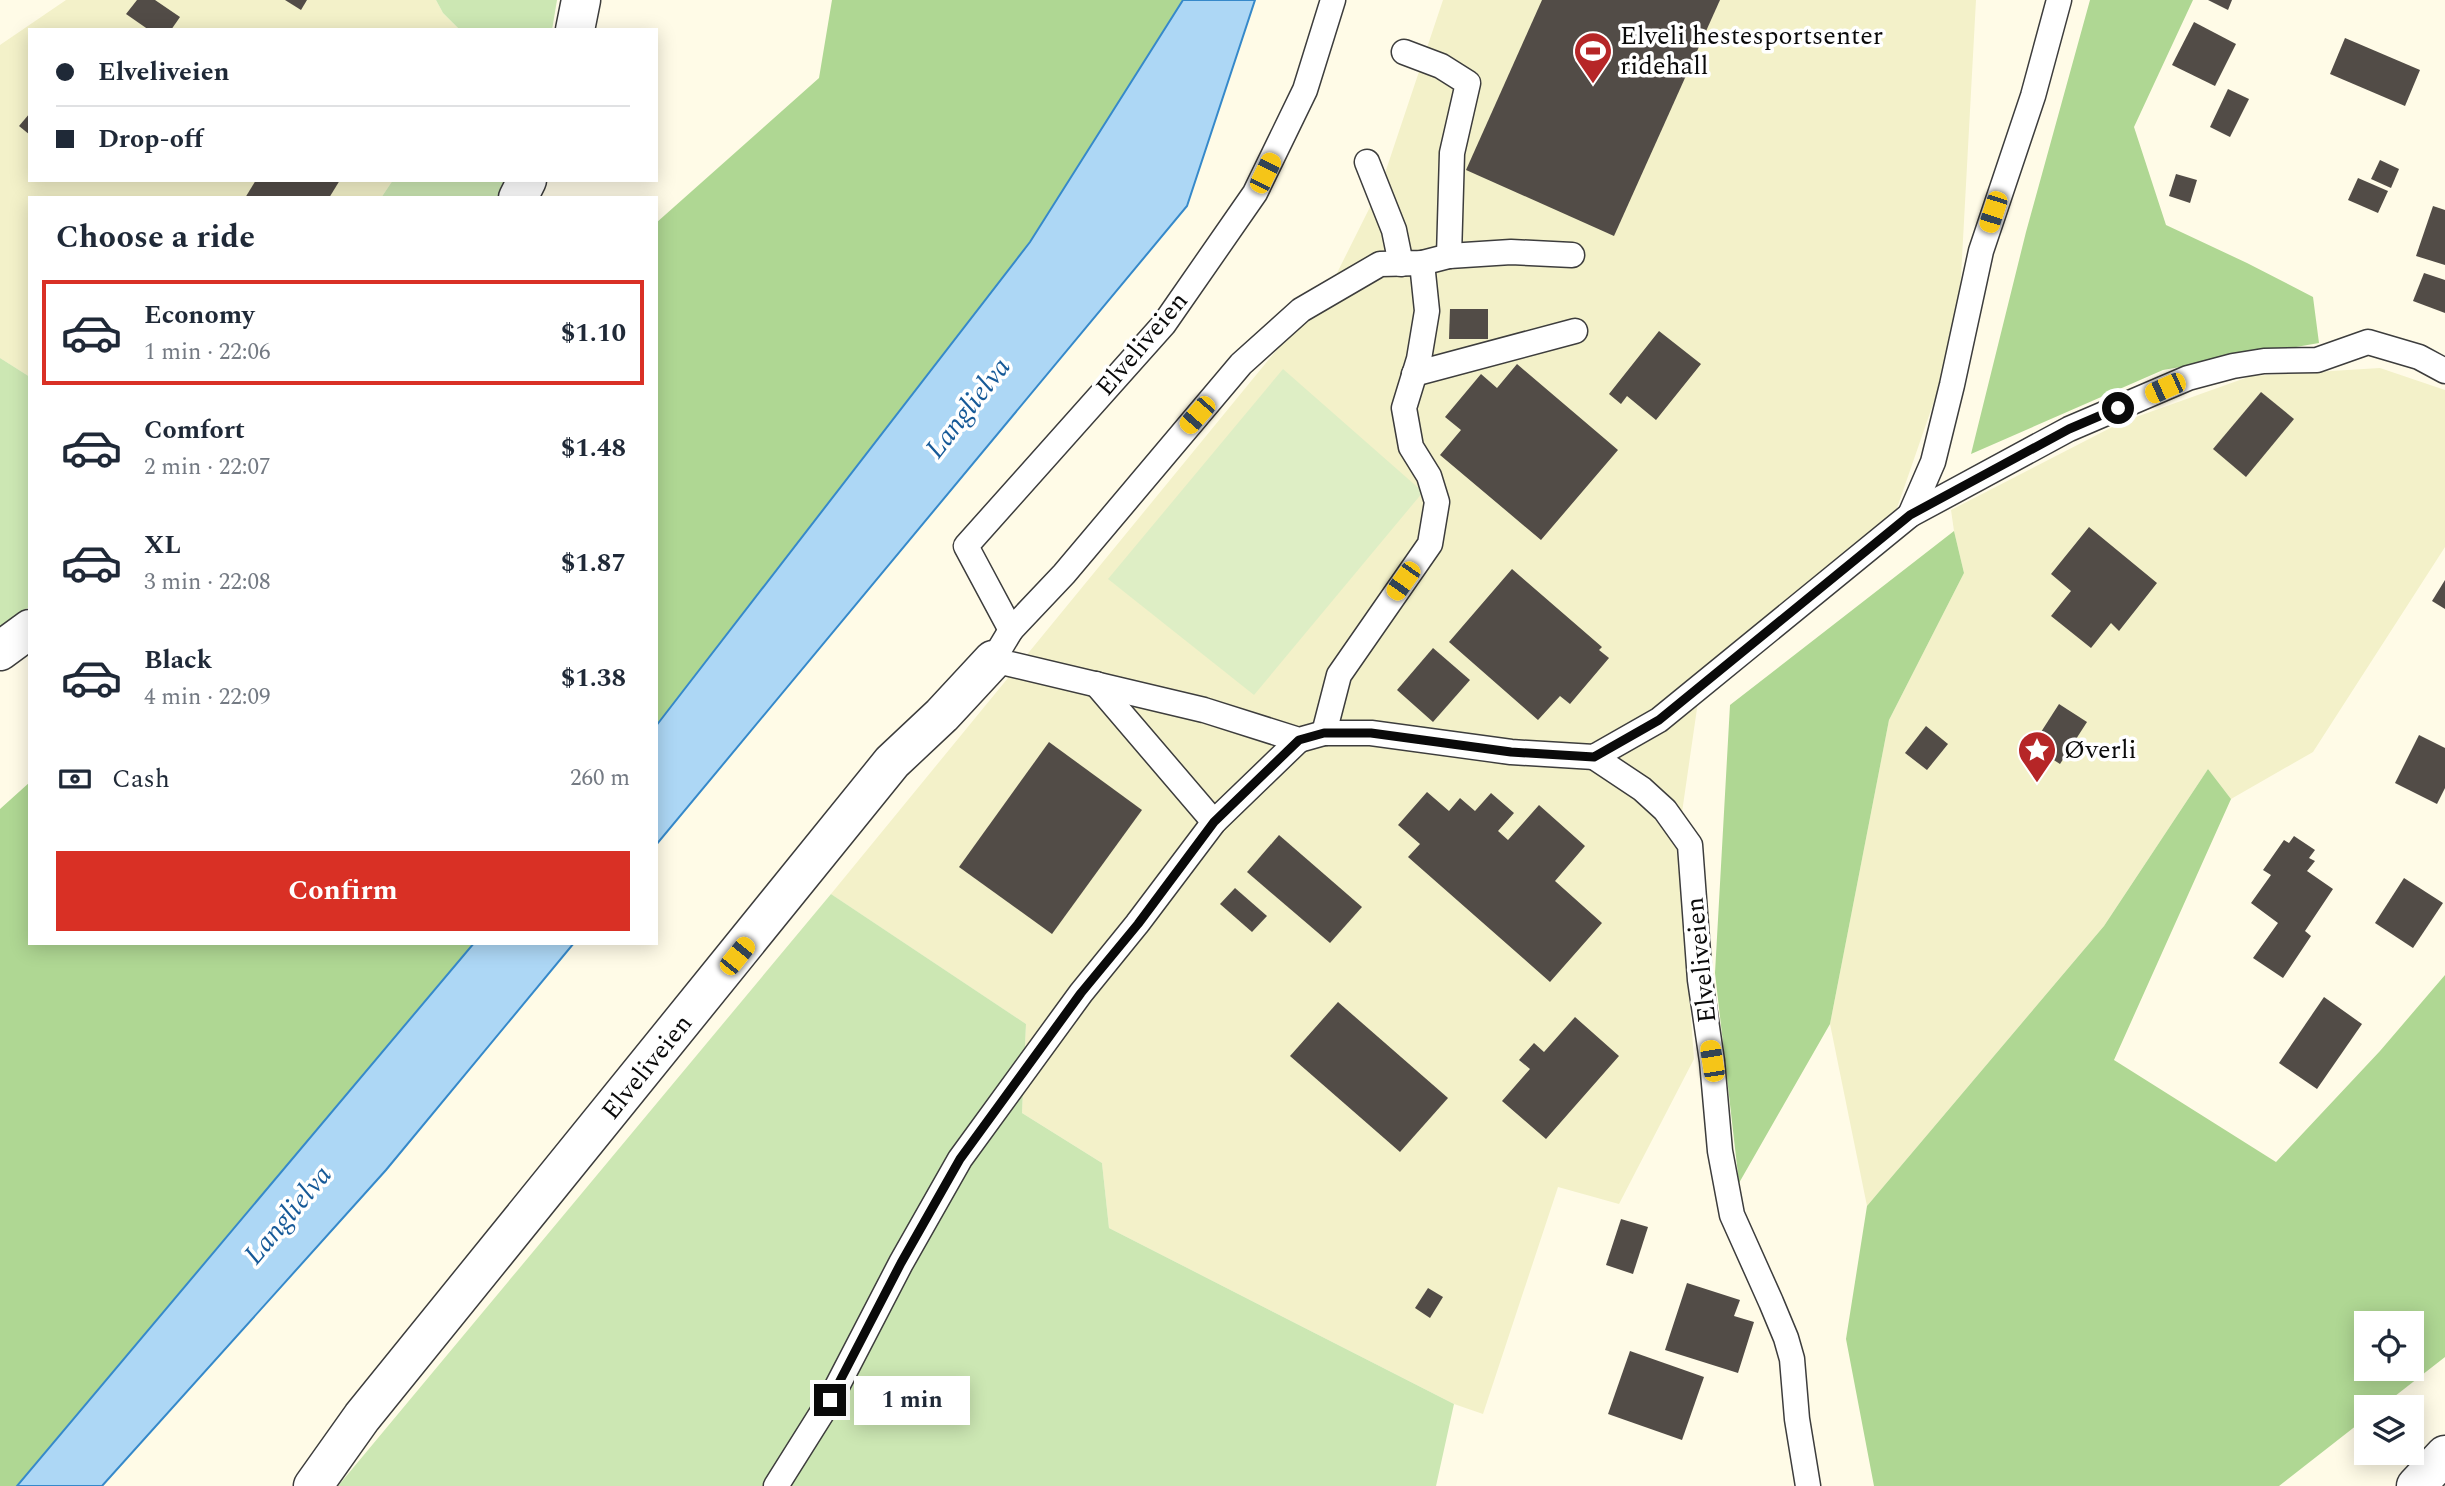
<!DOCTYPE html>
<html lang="en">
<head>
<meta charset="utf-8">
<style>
	:root { --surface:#fff; --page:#f2f2f3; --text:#1f2937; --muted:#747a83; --line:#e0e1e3; --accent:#d93025 }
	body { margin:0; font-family:Spectral,serif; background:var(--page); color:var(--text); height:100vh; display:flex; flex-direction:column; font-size:26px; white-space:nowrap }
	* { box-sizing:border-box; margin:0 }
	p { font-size:23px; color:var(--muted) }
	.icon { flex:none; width:38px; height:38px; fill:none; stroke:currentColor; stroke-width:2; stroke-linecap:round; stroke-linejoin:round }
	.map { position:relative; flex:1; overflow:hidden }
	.panel { position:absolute; left:28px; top:196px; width:630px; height:749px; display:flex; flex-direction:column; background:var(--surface); border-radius:0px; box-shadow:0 4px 18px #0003 }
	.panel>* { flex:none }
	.hud { position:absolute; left:28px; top:28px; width:630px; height:154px; border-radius:0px; box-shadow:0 4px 18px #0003; display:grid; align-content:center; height:154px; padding:0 28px; background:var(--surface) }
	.fabs { position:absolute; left:2354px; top:1311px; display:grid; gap:14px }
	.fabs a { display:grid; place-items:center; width:70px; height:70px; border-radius:0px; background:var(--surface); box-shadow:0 4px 18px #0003; font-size:35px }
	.end { position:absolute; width:32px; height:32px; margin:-16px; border:9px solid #0a0a0a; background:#fff; box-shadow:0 0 0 4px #fff }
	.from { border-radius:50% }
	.bubble { position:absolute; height:49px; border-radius:0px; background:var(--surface); box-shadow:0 4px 18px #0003; font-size:23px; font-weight:700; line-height:49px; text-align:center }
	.car { position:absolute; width:21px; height:42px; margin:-21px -10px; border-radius:9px; box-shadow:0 0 5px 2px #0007; background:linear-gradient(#f5c518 24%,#345 0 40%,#f5c518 0 76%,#345 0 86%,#f5c518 0) }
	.hud b { display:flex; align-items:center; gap:24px; height:66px; font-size:26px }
	.hud b+b { border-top:2px solid var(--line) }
	.hud i { width:18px; height:18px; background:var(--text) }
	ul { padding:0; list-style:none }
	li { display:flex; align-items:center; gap:21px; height:105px; margin:0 14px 10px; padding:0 14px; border:4px solid transparent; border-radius:0px }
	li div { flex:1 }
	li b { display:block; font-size:26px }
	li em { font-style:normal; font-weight:700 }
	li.selected { border-color:var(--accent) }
	li>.icon { width:63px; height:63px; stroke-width:1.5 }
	h2 { padding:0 28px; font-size:32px; line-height:84px }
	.pay { display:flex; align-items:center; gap:18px; height:77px; padding:0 28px; font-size:26px }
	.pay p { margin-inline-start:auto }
	.primary-button { display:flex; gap:14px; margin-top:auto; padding:14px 28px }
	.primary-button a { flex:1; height:80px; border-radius:0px; background:var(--accent); color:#fff; font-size:28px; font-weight:700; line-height:80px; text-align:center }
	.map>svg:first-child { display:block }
	.farmland { fill:#f3f1c9 }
	.green { fill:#cce7b3 }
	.forest { fill:#afd793; fill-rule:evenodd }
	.pitch { fill:#deeec5 }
	.water { fill:#add7f5; stroke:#3689ca; stroke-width:2 }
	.building { fill:#524c47 }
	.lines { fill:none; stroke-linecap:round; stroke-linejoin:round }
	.lane-casing { stroke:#3d3d3d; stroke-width:27 }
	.street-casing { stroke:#3d3d3d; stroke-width:41 }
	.lane { stroke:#fff; stroke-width:24 }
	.street { stroke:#fff; stroke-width:38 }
	.route { stroke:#0a0a0a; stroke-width:9 }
	.labels { text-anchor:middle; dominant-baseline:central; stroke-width:7; stroke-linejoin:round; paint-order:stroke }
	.poi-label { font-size:26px; fill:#0a0a0a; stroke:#fff; text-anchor:start }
	.street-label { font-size:26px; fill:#0a0a0a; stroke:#fff }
	.water-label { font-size:28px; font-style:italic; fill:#175a98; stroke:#fff }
</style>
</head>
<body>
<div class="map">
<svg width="2445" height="1486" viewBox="0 0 2445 1486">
	<rect width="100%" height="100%" fill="#fffbe7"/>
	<!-- farmland -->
	<g class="farmland">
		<path d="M66 0H436L443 13 460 30H30V180H393L381 198H30V377L0 358V45Z"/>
		<path d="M1443 0H1976L1958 332 1887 537 1702 674 1678 840 1694 1059 1619 1204 1558 1187 1483 1414 1454 1404 1109 1228 1102 1163 1022 1113 1026 1024 831 894 1333 281 1381 185Z"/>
		<path d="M2380 368 2445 390V547L2313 752 2231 799 2208 769 2104 926 1867 1206 1830 1024 1889 720 1964 573 1954 531 1951 510 2122 422 2251 376Z"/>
	</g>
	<!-- green -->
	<g class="green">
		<path d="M436 0H557L552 30H460L443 13Z"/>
		<path d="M393 180H504L497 198H381Z"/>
		<path d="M0 358 30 377V606L0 629Z"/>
		<path d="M831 894 1026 1024 1022 1113 1102 1163 1109 1228 1454 1404 1436 1486H338Z"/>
	</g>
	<!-- forest -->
	<g class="forest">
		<path d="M832 0H1183L1030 242 656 726V223L819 78Z"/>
		<path d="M2090 0H2193L2134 127 2166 225 2247 263 2313 297 2319 343 2163 370 1971 454 2026 232Z"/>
		<path d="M1954 531 1964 573 1889 720 1830 1024 1739 1183 1715 973 1730 705Z"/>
		<path d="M2208 769 2231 799 2114 1060 2276 1162 2380 1051 2445 975V1357L2381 1407H2366V1418L2279 1486H1874L1846 1339 1867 1206 2104 926ZM2412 1323V1368H2366V1323Z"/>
		<path d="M30 782V943H474L17 1486H0V809Z"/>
	</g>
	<!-- pitch -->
	<path class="pitch" d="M1283 369 1423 492 1254 695 1108 579Z"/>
	<!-- water -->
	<g class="water">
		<path d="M1183 0H1255L1187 206 656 845V726L1030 242Z"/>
		<path d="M474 943H574L386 1170 102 1486H17Z"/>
	</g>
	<!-- building -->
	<g class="building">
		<path d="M137 0H155L180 17 171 30H149L126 14Z"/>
		<path d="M285 0H307L301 10Z"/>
		<path d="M1542 0H1720L1614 236 1466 170Z"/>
		<path d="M2208 0H2232L2228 10Z"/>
		<path d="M2194 22 2236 44 2215 86 2172 65Z"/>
		<path d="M2345 38 2420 70 2405 106 2330 74Z"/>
		<path d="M2228 89 2249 99 2230 137 2210 127Z"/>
		<path d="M30 113V135L19 126Z"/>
		<path d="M2380 160 2399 169 2391 188 2371 179Z"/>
		<path d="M2176 174 2197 180 2190 203 2169 196Z"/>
		<path d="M2358 178 2388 191 2378 213 2348 200Z"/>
		<path d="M256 180H340L329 198H245Z"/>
		<path d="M2433 206 2445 210V265L2416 256Z"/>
		<path d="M2424 273 2445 280V313L2413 301Z"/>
		<path d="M1450 309H1488V339H1449Z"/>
		<path d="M1659 331 1701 364 1656 420 1627 396 1621 404 1609 394Z"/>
		<path d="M1517 364 1618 450 1541 540 1440 455 1461 430 1445 417 1481 374 1497 388Z"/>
		<path d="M2261 392 2294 419 2246 477 2213 449Z"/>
		<path d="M2089 527 2157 583 2119 631 2111 623 2091 648 2051 616 2071 591 2051 574Z"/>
		<path d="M1512 569 1602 647 1599 650 1609 658 1570 704 1560 696 1538 720 1449 642Z"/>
		<path d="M2445 580V609L2432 601Z"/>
		<path d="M1433 648 1470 680 1433 722 1397 690Z"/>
		<path d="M2059 704 2087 722 2060 764 2032 746Z"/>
		<path d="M1926 726 1948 744 1927 770 1905 753Z"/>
		<path d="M2419 735 2445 748V788L2437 804 2395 783Z"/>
		<path d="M1049 742 1142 810 1052 934 959 867Z"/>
		<path d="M1427 792 1449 811 1460 798 1475 811 1491 793 1514 813 1498 831 1508 840 1539 805 1585 846 1555 881 1602 923 1550 982 1408 857 1420 844 1398 825Z"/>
		<path d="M1279 835 1362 907 1330 943 1247 872Z"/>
		<path d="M2294 836 2315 850 2309 858 2315 861 2307 871 2333 889 2305 931 2311 936 2283 978 2253 958 2278 923 2251 903 2271 875 2263 870 2284 840 2289 843Z"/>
		<path d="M2404 878 2443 903 2413 948 2375 923Z"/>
		<path d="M1235 888 1267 916 1252 932 1220 904Z"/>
		<path d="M2324 997 2362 1024 2317 1089 2279 1063Z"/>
		<path d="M1338 1002 1448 1098 1400 1152 1290 1056Z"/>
		<path d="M1575 1017 1619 1056 1546 1139 1502 1101 1530 1069 1519 1060 1534 1043 1544 1052Z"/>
		<path d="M1621 1219 1648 1227 1633 1274 1606 1265Z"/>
		<path d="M1687 1283 1740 1300 1734 1316 1754 1322 1738 1373 1665 1350Z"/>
		<path d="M1428 1288 1443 1297 1430 1318 1415 1308Z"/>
		<path d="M1630 1351 1704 1377 1682 1440 1608 1414Z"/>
	</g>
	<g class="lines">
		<defs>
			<g id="lane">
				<path d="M1404 52 1441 66 1468 83 1452 153 1449 256"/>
				<path d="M1367 162 1394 230 1401 264"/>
				<path d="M1572 255 1511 252 1449 256 1422 263 1380 264 1301 310 1241 364 1064 574 1011 630 993 660 1204 710 1299 740 1324 733H1371L1511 752 1594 757 1659 720 1910 515 2069 429 2188 378 2233 366 2264 361 2317 360 2368 342 2419 357 2445 371"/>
				<path d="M1414 374 1575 331"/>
				<path d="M1910 515 1933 462 1952 385 1981 251 2033 96 2059 0"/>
				<path d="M1011 630 966 546 1164 324 1255 193 1305 90 1333 0"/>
				<path d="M1096 684 1214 822"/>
				<path d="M1324 733 1339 675 1430 544 1437 502 1429 476 1411 447 1404 408 1419 359 1427 311 1422 263"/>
				<path d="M1594 757 1642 789 1665 810 1690 845 1700 980 1712 1061 1720 1151 1732 1215 1771 1302 1786 1338 1792 1359 1797 1419 1808 1486"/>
				<path d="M776 1486 830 1400 901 1263 960 1159 1081 993 1137 924 1214 822 1299 740"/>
			</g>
			<g id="street">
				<path d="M575 30 581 0"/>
				<path d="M518 198 527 180"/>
				<path d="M0 651 30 629"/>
				<path d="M313 1486 362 1417 892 762 942 715 993 660"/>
				<path d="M2416 1486 2445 1455"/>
			</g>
		</defs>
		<!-- lane casing -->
		<use href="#lane" class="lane-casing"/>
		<!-- street casing -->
		<use href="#street" class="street-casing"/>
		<!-- lane -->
		<use href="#lane" class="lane"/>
		<!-- street -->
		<use href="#street" class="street"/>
	</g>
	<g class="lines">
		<!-- route -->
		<path class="route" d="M830 1400 901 1263 960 1159 1081 993 1138 924 1214 822 1299 740 1324 733H1371L1511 752 1594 757 1659 720 1910 515 2069 429 2118 408"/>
	</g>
	<!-- icons -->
	<defs>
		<symbol id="stadium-pin" viewBox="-11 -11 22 30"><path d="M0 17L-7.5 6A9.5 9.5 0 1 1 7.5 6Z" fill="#b62627" stroke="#fff"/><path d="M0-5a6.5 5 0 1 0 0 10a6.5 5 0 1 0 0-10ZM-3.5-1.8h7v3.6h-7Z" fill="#fff"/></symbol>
		<symbol id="sight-pin" viewBox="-11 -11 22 30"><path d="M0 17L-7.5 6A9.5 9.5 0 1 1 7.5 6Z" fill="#b62627" stroke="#fff"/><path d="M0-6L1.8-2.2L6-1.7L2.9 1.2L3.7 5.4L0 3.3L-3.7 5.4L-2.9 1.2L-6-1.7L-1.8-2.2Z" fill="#fff"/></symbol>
	</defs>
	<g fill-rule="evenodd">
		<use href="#stadium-pin" x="1571" y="29" width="44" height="60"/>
		<use href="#sight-pin" x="2015" y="728" width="44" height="60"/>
	</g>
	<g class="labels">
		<!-- poi labels -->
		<g class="poi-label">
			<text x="1620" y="36">Elveli hestesportsenter<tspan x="1620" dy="30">ridehall</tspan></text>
			<text x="2064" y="750">Øverli</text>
		</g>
		<!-- street labels -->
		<g class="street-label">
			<text transform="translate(1142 344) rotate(-50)">Elveliveien</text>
			<text transform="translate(1701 960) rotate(-96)">Elveliveien</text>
			<text transform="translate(647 1067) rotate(-51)">Elveliveien</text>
		</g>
		<!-- water labels -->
		<g class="water-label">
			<text transform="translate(968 408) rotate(-52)">Langlielva</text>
			<text transform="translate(288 1215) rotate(-50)">Langlielva</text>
		</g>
	</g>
</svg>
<div class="fabs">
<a><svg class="icon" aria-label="locate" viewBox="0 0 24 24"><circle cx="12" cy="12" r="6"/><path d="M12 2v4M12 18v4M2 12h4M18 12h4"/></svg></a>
<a><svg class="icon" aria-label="layers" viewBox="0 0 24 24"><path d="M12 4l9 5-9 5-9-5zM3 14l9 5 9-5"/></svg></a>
</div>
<i class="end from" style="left:2118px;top:408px"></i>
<i class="end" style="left:830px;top:1400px"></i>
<div class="bubble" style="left:854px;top:1376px;width:116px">1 min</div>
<i class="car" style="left:1265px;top:173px;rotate:26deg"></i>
<i class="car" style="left:1993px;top:212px;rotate:198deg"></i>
<i class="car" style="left:2165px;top:388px;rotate:246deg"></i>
<i class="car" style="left:1197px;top:415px;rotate:221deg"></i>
<i class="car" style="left:1403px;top:581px;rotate:215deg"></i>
<i class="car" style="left:737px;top:956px;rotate:39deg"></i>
<i class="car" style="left:1712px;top:1061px;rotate:351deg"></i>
<div class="hud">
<b><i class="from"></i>Elveliveien</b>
<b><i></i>Drop-off</b>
</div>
<section class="panel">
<h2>Choose a ride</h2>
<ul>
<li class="selected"><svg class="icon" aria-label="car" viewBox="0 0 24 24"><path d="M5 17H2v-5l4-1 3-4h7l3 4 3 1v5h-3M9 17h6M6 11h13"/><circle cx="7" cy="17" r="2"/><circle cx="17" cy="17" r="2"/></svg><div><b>Economy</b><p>1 min · 22:06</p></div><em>$1.10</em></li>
<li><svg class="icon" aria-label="car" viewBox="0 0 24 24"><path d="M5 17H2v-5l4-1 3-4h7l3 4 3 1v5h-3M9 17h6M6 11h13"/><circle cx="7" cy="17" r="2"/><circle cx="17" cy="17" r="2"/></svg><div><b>Comfort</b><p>2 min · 22:07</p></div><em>$1.48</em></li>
<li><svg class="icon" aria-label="car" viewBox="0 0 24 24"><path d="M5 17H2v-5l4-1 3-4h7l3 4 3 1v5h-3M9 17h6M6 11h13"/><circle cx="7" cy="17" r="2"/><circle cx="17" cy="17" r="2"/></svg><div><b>XL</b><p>3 min · 22:08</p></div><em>$1.87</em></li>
<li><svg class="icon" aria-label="car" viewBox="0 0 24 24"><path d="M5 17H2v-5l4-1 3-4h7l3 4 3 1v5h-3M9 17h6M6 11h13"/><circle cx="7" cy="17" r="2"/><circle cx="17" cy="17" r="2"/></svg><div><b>Black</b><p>4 min · 22:09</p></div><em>$1.38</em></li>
</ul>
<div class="pay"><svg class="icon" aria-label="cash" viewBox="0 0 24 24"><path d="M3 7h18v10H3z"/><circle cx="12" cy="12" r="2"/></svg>Cash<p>260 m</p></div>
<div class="primary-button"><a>Confirm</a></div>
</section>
</div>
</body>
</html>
